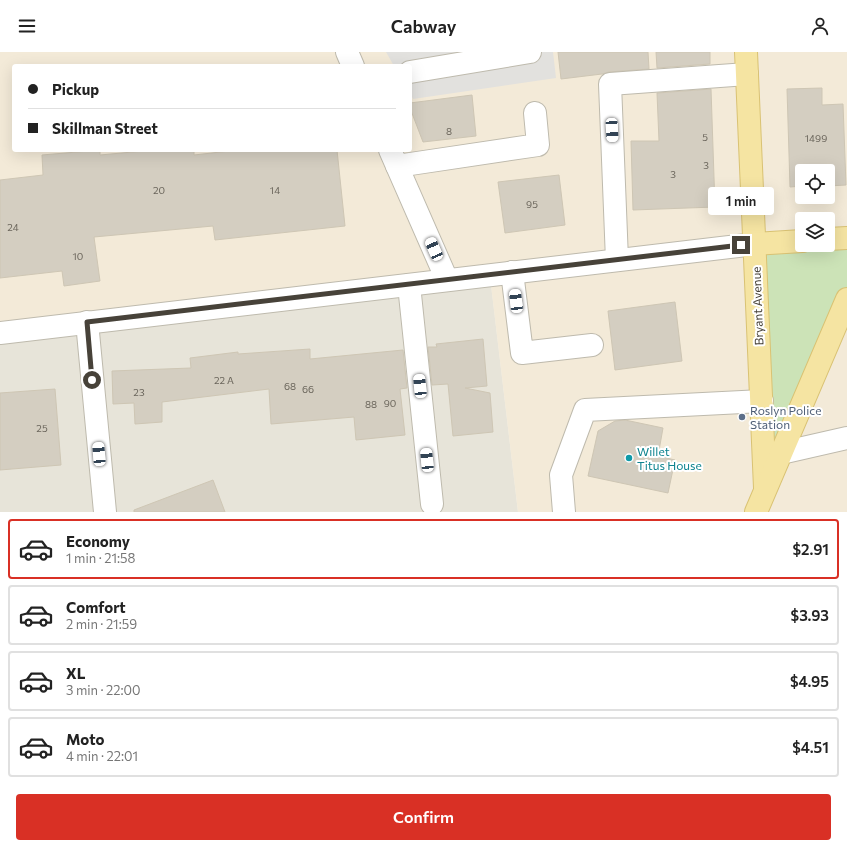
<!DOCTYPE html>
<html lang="en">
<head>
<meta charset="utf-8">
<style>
	:root { --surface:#fff; --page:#f2f2f2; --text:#222; --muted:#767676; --line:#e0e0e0; --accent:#d93025 }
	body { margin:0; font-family:Commissioner,sans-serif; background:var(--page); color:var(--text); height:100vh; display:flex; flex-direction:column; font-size:15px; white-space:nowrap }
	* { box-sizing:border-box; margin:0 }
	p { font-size:13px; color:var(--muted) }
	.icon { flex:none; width:22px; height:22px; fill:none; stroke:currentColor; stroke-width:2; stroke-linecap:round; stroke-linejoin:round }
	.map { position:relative; height:460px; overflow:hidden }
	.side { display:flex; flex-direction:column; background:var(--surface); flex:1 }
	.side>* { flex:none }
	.hud { position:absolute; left:12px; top:12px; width:400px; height:88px; border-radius:4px; box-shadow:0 4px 16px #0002; display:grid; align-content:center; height:88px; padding:0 16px; background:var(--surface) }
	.tools { position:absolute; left:795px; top:112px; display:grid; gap:8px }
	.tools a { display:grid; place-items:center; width:40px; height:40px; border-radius:4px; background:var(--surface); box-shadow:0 4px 16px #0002; font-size:20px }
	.end { position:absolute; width:18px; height:18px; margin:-9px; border:5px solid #474239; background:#fff; box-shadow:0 0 0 2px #fff }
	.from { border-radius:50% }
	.bubble { position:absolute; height:28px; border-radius:4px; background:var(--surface); box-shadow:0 4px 16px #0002; font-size:13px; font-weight:600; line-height:28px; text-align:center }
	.car { position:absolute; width:12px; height:24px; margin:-12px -6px; border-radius:5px; box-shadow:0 0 3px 1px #0007; background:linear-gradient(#fff 24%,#345 0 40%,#fff 0 76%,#345 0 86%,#fff 0) }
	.hud b { display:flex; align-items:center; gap:14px; height:38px; font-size:15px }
	.hud b+b { border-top:1px solid var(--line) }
	.hud i { width:10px; height:10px; background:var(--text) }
	ul { padding:7px 0 0; list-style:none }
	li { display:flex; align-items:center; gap:12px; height:60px; margin:0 8px 6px; padding:0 8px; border:2px solid var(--line); border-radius:4px }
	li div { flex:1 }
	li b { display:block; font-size:15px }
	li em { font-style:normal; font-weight:600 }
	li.active { border-color:var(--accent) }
	li>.icon { width:36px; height:36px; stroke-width:1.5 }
	.cta { display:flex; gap:8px; margin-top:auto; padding:8px 16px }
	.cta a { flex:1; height:46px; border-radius:4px; background:var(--accent); color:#fff; font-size:16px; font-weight:600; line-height:46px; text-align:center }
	header { display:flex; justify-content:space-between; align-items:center; height:52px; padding:0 16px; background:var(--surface); font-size:18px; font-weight:600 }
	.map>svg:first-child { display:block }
	.residential { fill:#e7e4d9 }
	.commercial { fill:#f3ead8; fill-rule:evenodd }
	.green { fill:#cce3b7 }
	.parking { fill:#e2e1de }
	.building { fill:#d4cec1; stroke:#cec6b4 }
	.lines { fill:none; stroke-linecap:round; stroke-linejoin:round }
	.minor-casing { stroke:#bebaad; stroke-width:24 }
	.major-casing { stroke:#d9c273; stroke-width:24 }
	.minor { stroke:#fff; stroke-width:22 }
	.major { stroke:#f5e4a2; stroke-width:22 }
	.route { stroke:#474239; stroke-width:5 }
	.service-dot { fill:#5c6f8a; stroke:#fff; stroke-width:1.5 }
	.culture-dot { fill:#0f9aa8; stroke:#fff; stroke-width:1.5 }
	.labels { text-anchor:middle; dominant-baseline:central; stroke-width:4; stroke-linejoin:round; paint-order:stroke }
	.number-label { font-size:10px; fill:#6a655b }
	.street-label { font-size:12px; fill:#474239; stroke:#fff }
	.service-label { font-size:12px; fill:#4e5e75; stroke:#fff; text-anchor:start }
	.culture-label { font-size:12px; fill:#0d838f; stroke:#fff; text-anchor:start }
</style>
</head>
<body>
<header><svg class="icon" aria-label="menu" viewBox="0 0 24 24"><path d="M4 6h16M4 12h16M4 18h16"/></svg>Cabway<svg class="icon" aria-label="person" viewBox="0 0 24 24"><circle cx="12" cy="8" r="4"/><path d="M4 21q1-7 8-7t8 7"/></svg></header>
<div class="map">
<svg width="847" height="460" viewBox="0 0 847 460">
	<rect width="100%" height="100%" fill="#f3f1ea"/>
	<!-- residential -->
	<path class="residential" d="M490 224 518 460H0V281Z"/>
	<!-- commercial -->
	<path class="commercial" d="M0 0H847V460H518L490 225 0 281ZM14 14H410V98H14ZM802 119H828V145H802ZM802 167H828V193H802Z"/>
	<!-- green -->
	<path class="green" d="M847 186V247L765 436 755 192 828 193Z"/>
	<!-- parking -->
	<path class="parking" d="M386 0H553L556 26 413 47 410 41V14H394Z"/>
	<!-- building -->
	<g class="building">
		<path d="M558 0H648L649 17 609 20 602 22 561 27Z"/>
		<path d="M656 0H710V12L657 16Z"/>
		<path d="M822 36V53L843 52 846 133 828 134V119H802V134L790 135 787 37Z"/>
		<path d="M711 37 715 155 633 158 631 89H659L657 41Z"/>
		<path d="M472 43 476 84 423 90 410 56V51Z"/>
		<path d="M100 98V103L154 98H194V103L238 98H337L345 174 215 188 213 174 94 185 100 229 64 234 62 219 0 226V128L43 123 42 103Z"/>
		<path d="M559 123 565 173 505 181 498 130Z"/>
		<path d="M675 250 682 309 615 318 608 259Z"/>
		<path d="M483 287 487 334 465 336 490 341 493 380 453 384 448 332 432 333 428 295H437L436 292Z"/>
		<path d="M310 297V307L403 298 407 336 400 337 405 383 356 388 354 365 271 372 269 337 162 350V370L135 372 134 351 113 352 112 319 191 316 190 306 238 300V302Z"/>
		<path d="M55 337 61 413 0 418V341Z"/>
		<path d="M625 368 663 376 658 404 675 408 668 441 588 424 598 379 615 369Z"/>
		<path d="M213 428 225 460H134V458Z"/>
	</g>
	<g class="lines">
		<defs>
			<g id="minor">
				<path d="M347 0 353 14"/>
				<path d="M410 20 530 0"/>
				<path d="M390 98 447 228"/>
				<path d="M397 114 538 93 535 61"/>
				<path d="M617 208 610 32 747 22"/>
				<path d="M512 220 522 301 592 293"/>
				<path d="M409 233 432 452"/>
				<path d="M87 270 105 460"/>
				<path d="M0 281 755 192"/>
				<path d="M781 401 847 386"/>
				<path d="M564 460 561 423 585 358 762 349"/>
			</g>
			<g id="major">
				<path d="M746 0 765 436"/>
				<path d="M828 187 847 186"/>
				<path d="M755 192 802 189"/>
				<path d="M756 460 847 247"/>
			</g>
		</defs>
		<!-- minor casing -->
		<use href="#minor" class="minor-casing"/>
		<!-- major casing -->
		<use href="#major" class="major-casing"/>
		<!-- minor -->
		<use href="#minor" class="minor"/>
		<!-- major -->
		<use href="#major" class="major"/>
	</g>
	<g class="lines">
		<!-- route -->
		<path class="route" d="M92 328 87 270 741 193"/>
	</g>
	<!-- markers -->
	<circle class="service-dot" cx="742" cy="365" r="4"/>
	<circle class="culture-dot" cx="629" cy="406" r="4"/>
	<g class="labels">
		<!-- number labels -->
		<g class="number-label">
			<text x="449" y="79">8</text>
			<text x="705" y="85">5</text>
			<text x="816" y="86">1499</text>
			<text x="706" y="113">3</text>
			<text x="673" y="122">3</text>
			<text x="159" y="138">20</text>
			<text x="275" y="138">14</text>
			<text x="532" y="152">95</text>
			<text x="13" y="175">24</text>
			<text x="78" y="204">10</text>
			<text x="224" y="328">22 A</text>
			<text x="290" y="334">68</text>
			<text x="308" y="337">66</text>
			<text x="139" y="340">23</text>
			<text x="390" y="351">90</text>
			<text x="371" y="352">88</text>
			<text x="42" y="376">25</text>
		</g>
		<!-- street labels -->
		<g class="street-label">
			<text transform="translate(757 254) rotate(-92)">Bryant Avenue</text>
		</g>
		<!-- service labels -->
		<g class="service-label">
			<text x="750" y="358">Roslyn Police<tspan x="750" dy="14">Station</tspan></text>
		</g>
		<!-- culture labels -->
		<g class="culture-label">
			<text x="637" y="399">Willet<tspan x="637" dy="14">Titus House</tspan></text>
		</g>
	</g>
</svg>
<div class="tools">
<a><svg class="icon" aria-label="locate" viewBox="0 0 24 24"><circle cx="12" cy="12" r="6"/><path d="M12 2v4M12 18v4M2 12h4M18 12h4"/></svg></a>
<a><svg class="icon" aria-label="layers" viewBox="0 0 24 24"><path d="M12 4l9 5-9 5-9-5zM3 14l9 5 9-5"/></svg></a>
</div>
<i class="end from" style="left:92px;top:328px"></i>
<i class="end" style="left:741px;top:193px"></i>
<div class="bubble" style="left:708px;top:135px;width:66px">1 min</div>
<i class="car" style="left:612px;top:78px;rotate:177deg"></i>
<i class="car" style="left:434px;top:197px;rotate:336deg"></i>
<i class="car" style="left:516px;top:249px;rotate:353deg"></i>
<i class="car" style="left:420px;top:334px;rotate:354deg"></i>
<i class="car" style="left:99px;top:402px;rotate:355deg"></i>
<i class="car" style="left:427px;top:408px;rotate:354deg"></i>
<div class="hud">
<b><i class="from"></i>Pickup</b>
<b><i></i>Skillman Street</b>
</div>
</div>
<section class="side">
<ul>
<li class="active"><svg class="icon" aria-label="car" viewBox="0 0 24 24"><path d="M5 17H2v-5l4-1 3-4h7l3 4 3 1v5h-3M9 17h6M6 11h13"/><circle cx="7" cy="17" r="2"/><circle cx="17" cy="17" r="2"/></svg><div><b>Economy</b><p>1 min · 21:58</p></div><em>$2.91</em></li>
<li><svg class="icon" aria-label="car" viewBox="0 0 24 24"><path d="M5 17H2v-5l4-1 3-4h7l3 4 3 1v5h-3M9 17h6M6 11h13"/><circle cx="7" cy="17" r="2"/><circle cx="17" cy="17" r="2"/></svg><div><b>Comfort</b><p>2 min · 21:59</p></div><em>$3.93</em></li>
<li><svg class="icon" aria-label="car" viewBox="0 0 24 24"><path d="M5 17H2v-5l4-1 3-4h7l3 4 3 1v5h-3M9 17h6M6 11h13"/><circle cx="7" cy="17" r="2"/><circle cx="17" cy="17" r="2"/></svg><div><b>XL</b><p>3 min · 22:00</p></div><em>$4.95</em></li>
<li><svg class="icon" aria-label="car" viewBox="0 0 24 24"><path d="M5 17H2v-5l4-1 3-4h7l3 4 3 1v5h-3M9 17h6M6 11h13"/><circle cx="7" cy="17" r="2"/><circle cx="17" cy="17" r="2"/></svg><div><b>Moto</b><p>4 min · 22:01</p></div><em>$4.51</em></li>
</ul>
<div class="cta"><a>Confirm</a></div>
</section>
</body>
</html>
